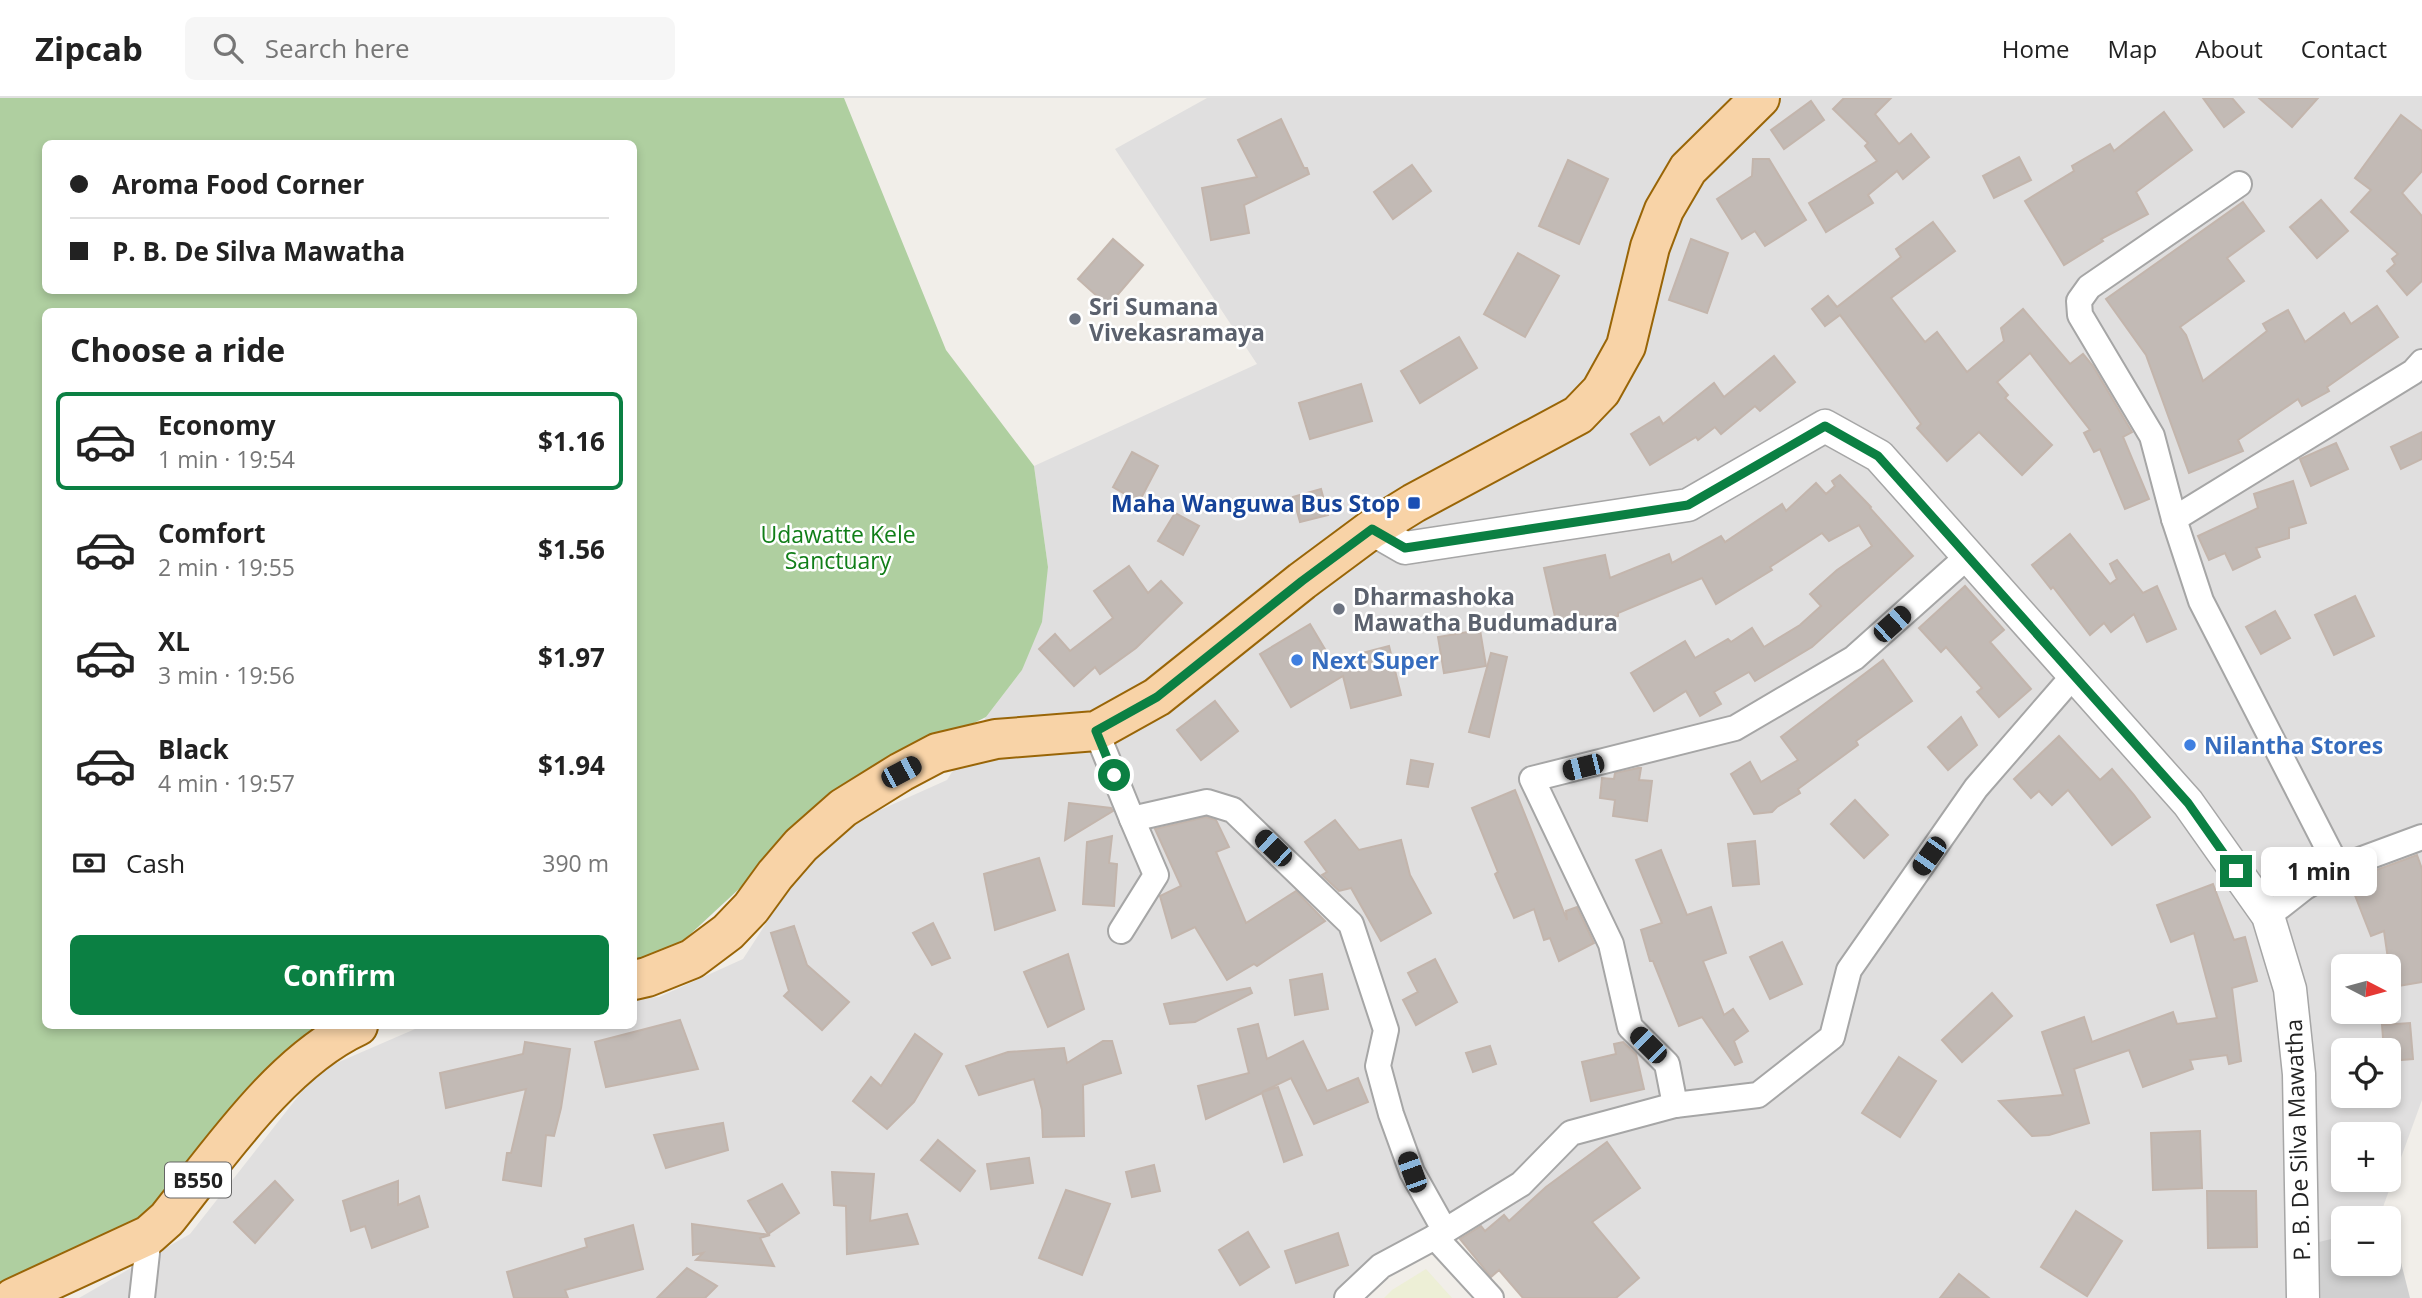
<!DOCTYPE html>
<html lang="en">
<head>
<meta charset="utf-8">
<style>
	:root { --surface:#fff; --page:#f6f6f6; --text:#222; --muted:#767676; --line:#e0e0e0; --accent:#0b8043 }
	body { margin:0; font-family:"Open Sans",sans-serif; background:var(--page); color:var(--text); height:100vh; display:flex; flex-direction:column; font-size:26px; white-space:nowrap }
	* { box-sizing:border-box; margin:0 }
	p { font-size:23px; color:var(--muted) }
	.icon { flex:none; width:38px; height:38px; fill:none; stroke:currentColor; stroke-width:2; stroke-linecap:round; stroke-linejoin:round }
	.map { position:relative; flex:1; overflow:hidden }
	.details { position:absolute; left:42px; top:210px; width:595px; height:721px; display:flex; flex-direction:column; background:var(--surface); border-radius:10px; box-shadow:0 4px 10px #0003 }
	.details>* { flex:none }
	.guide { position:absolute; left:42px; top:42px; width:595px; height:154px; border-radius:10px; box-shadow:0 4px 10px #0003; display:grid; align-content:center; height:154px; padding:0 28px; background:var(--surface) }
	.needle { width:46px; rotate:96deg }
	.buttons { position:absolute; left:2331px; top:856px; display:grid; gap:14px }
	.buttons a { display:grid; place-items:center; width:70px; height:70px; border-radius:10px; background:var(--surface); box-shadow:0 4px 10px #0003; font-size:35px }
	.end { position:absolute; width:32px; height:32px; margin:-16px; border:9px solid #0b8043; background:#fff; box-shadow:0 0 0 4px #fff }
	.from { border-radius:50% }
	.bubble { position:absolute; height:49px; border-radius:10px; background:var(--surface); box-shadow:0 4px 10px #0003; font-size:23px; font-weight:700; line-height:49px; text-align:center }
	.car { position:absolute; width:21px; height:42px; margin:-21px -10px; border-radius:9px; box-shadow:0 0 5px 2px #0007; background:linear-gradient(#222 24%,#8ab4d8 0 40%,#222 0 76%,#8ab4d8 0 86%,#222 0) }
	.guide b { display:flex; align-items:center; gap:24px; height:66px; font-size:26px }
	.guide b+b { border-top:2px solid var(--line) }
	.guide i { width:18px; height:18px; background:var(--text) }
	ul { padding:0; list-style:none }
	li { display:flex; align-items:center; gap:21px; height:98px; margin:0 14px 10px; padding:0 14px; border:4px solid transparent; border-radius:10px }
	li div { flex:1 }
	li b { display:block; font-size:26px }
	li em { font-style:normal; font-weight:700 }
	li.on { border-color:var(--accent) }
	li>.icon { width:63px; height:63px; stroke-width:1.5 }
	h2 { padding:0 28px; font-size:32px; line-height:84px }
	.pay { display:flex; align-items:center; gap:18px; height:77px; padding:0 28px; font-size:26px }
	.pay p { margin-inline-start:auto }
	.cta { display:flex; gap:14px; margin-top:auto; padding:14px 28px }
	.cta a { flex:1; height:80px; border-radius:10px; background:var(--accent); color:#fff; font-size:28px; font-weight:700; line-height:80px; text-align:center }
	header { display:flex; align-items:center; gap:42px; box-sizing:border-box; height:98px; padding:0 35px; background:var(--surface); border-bottom:2px solid var(--line) }
	header strong { font-size:33px }
	nav { display:flex; gap:38px; margin-inline-start:auto; font-size:24px }
	.search { width:490px; height:63px; background:var(--page); display:flex; align-items:center; gap:18px; box-sizing:border-box; padding:0 24px; border-radius:10px; color:var(--muted); font-size:26px }
	.map>svg:first-child { display:block }
	.residential { fill:#e0dfdf; fill-rule:evenodd }
	.religious { fill:#d0d0d0 }
	.farmland { fill:#edefd6 }
	.forest { fill:#afcfa0; fill-rule:evenodd }
	.building { fill:#c2bab5; stroke:#c3b5ac; stroke-width:2 }
	.lines { fill:none; stroke-linecap:round; stroke-linejoin:round }
	.minor-casing { stroke:#a6a6a6; stroke-width:28 }
	.tertiary-casing { stroke:#a6a6a6; stroke-width:35 }
	.primary-casing { stroke:#996507; stroke-width:42 }
	.minor { stroke:#fff; stroke-width:24 }
	.tertiary { stroke:#fff; stroke-width:32 }
	.primary { stroke:#f8d3a7; stroke-width:38 }
	.route { stroke:#0b8043; stroke-width:9 }
	.worship-dot { fill:#6b7280; stroke:#fff; stroke-width:2.5 }
	.transit-dot { fill:#1a4fb4; stroke:#fff; stroke-width:2.5 }
	.shop-dot { fill:#3f7fe0; stroke:#fff; stroke-width:2.5 }
	.labels { text-anchor:middle; dominant-baseline:central; stroke-width:5; stroke-linejoin:round; paint-order:stroke }
	.shield { fill:#fff; stroke:#646464; stroke-width:2 }
	.shield-label { font-size:21px; font-weight:bold; fill:#222 }
	.worship-label { font-size:23px; font-weight:bold; fill:#5b616d; stroke:#fff; text-anchor:start }
	.transit-label { font-size:23px; font-weight:bold; fill:#164399; stroke:#fff; text-anchor:end }
	.park-label { font-size:23px; fill:#117e18; stroke:#fff }
	.shop-label { font-size:23px; font-weight:bold; fill:#366cbe; stroke:#fff; text-anchor:start }
	.street-label { font-size:23px; fill:#222; stroke:#fff }
</style>
</head>
<body>
<header>
<strong>Zipcab</strong>
<div class="search"><svg class="icon" aria-label="search" viewBox="0 0 24 24"><circle cx="10" cy="10" r="6"/><path d="M15 15l6 6"/></svg>Search here</div>
<nav><a>Home</a><a>Map</a><a>About</a><a>Contact</a></nav>
</header>
<div class="map">
<svg width="2422" height="1200" viewBox="0 0 2422 1200">
	<rect width="100%" height="100%" fill="#f1eee9"/>
	<!-- residential -->
	<path class="residential" d="M1207 0H2422V1002L2379 1120H2343V1166L2350 1200H1531L1471 1122 1348 1200H79L190 1136 318 973 422 928H634V901L659 899 743 861 810 757 869 717 947 682 986 619 1022 572 1048 469 1034 368 1257 266 1115 51ZM2343 868H2389V914H2343ZM2343 952H2389V998H2343ZM2343 1036H2389V1082H2343Z"/>
	<!-- religious -->
	<path class="religious" d="M2391 1125 2410 1200H2321L2319 1144 2343 1138V1166H2389V1126Z"/>
	<!-- farmland -->
	<path class="farmland" d="M1426 1171 1452 1200H1384L1392 1192Z"/>
	<!-- forest -->
	<path class="forest" d="M0 0H844L946 252 1034 368 1048 469 1042 524 1022 572 986 619 929 647 810 725 684 842 634 872V214H46V928H358L184 1083 101 1153 0 1188ZM46 46H634V192H46Z"/>
	<!-- building -->
	<g class="building">
		<path d="M1844 0H1891L1875 16 1899 46 1911 36 1929 59 1903 81 1897 73 1868 97 1873 105 1826 134 1809 105 1877 63 1865 48 1868 45 1833 11Z"/>
		<path d="M2203 0H2232L2244 14 2224 29Z"/>
		<path d="M2259 0H2318L2292 29Z"/>
		<path d="M1811 3 1824 22 1784 51 1771 32Z"/>
		<path d="M2164 14 2192 52 2136 94 2148 116 2101 141 2103 143 2064 167 2025 103 2074 73 2072 68 2110 46 2114 53Z"/>
		<path d="M2401 17 2422 33V73L2402 95 2422 118V183L2407 197 2387 173 2395 166 2392 161 2398 156 2351 114 2371 92 2355 80Z"/>
		<path d="M1281 21 1304 70H1307L1309 76 1244 107 1249 135 1211 142 1202 90 1257 79 1238 42Z"/>
		<path d="M2019 59 2031 82 1994 100 1983 78Z"/>
		<path d="M1753 61H1769L1806 122 1765 148 1755 133 1742 141 1717 101 1752 78Z"/>
		<path d="M1568 62 1608 81 1579 146 1539 128Z"/>
		<path d="M1412 67 1431 93 1393 121 1374 94Z"/>
		<path d="M2321 102 2348 133 2317 160 2290 129Z"/>
		<path d="M2243 104 2264 133 2227 160 2244 183 2180 229 2186 237 2203 283 2267 233 2263 226 2288 212 2305 244 2344 215 2351 226 2377 208 2398 239 2327 289 2329 293 2302 308 2298 301 2238 342 2243 353 2189 375 2146 257 2106 201Z"/>
		<path d="M1933 124 1955 153 1891 200 1925 244 1937 234 1967 274 2004 243 2001 230 2023 211 2070 266 2083 256 2093 268 2132 334 2123 339 2149 401 2125 411 2100 351 2094 354 2084 335 2090 332 2030 255 1997 284 2008 297 2005 300 2052 347 2022 377 1979 334 1947 363 1917 330 1921 326 1840 217 1825 228 1812 211 1828 198 1837 209 1901 159 1896 151Z"/>
		<path d="M1113 141 1143 167 1108 208 1078 181Z"/>
		<path d="M1691 141 1728 155 1707 215 1669 202Z"/>
		<path d="M1518 155 1559 178 1525 239 1484 216Z"/>
		<path d="M1459 239 1477 270 1420 305 1401 273Z"/>
		<path d="M1774 258 1795 284 1760 313 1755 308 1721 336 1715 329 1698 342 1696 339 1650 367 1631 336 1659 319 1663 326 1714 285 1724 299Z"/>
		<path d="M1361 286 1372 323 1310 341 1299 305Z"/>
		<path d="M2422 334V361L2401 371 2391 349Z"/>
		<path d="M2336 345 2348 371 2311 388 2300 361Z"/>
		<path d="M1132 354 1158 368 1139 404 1113 389Z"/>
		<path d="M1840 377 1871 409 1870 410 1913 458 1812 549 1755 583 1749 574 1714 594 1721 606 1700 618 1686 593 1654 613 1631 575 1685 543 1695 560 1728 541 1731 544 1752 530 1764 549 1800 527 1821 508 1810 496 1837 472 1872 448 1859 427 1829 443 1822 435 1770 469 1772 472 1716 506 1702 480 1618 515V518L1558 532 1544 470 1605 457 1610 480 1669 456 1672 465 1721 438 1725 444 1782 406 1786 413 1816 385 1826 396 1835 388 1832 383Z"/>
		<path d="M2293 383 2306 425 2289 430V440L2256 450 2260 459 2233 472 2225 455 2209 462 2198 438 2258 410 2254 396Z"/>
		<path d="M1321 391 1328 417 1300 424 1293 399Z"/>
		<path d="M1175 415 1199 428 1183 457 1158 443Z"/>
		<path d="M2070 436 2110 486 2117 481 2110 466 2117 462 2143 495 2157 488 2176 531 2147 544 2134 516 2111 534 2104 525 2090 537 2053 489 2051 491 2032 467Z"/>
		<path d="M1129 468 1148 495 1161 483 1182 505 1136 550 1100 576 1095 569 1074 588 1039 551 1055 536 1070 553 1113 520 1094 493Z"/>
		<path d="M1965 488 2004 532 1990 544 2031 591 1999 619 1977 594 1982 590 1946 549 1941 554 1919 530Z"/>
		<path d="M2355 498 2374 538 2334 557 2315 517Z"/>
		<path d="M2275 513 2290 540 2261 556 2246 529Z"/>
		<path d="M1310 526 1332 563 1389 548 1401 597 1351 610 1343 578 1291 609 1260 556Z"/>
		<path d="M1480 532 1486 568 1444 575 1438 539Z"/>
		<path d="M1491 555 1507 559 1489 639 1469 634Z"/>
		<path d="M1883 562 1912 603 1856 643 1858 647 1798 691 1800 695 1777 709 1772 714 1754 716 1731 676 1750 664 1761 684 1798 662 1781 639Z"/>
		<path d="M1215 603 1238 633 1201 662 1177 632Z"/>
		<path d="M1961 619 1977 647 1948 672 1928 649Z"/>
		<path d="M2059 638 2100 682 2112 671 2134 697 2150 719 2112 747 2068 692 2052 707 2039 693 2031 700 2014 681Z"/>
		<path d="M1411 662 1433 666 1428 689 1407 686Z"/>
		<path d="M1638 670H1641L1639 682 1652 683 1647 723 1613 718 1615 702 1600 700 1602 680 1614 681 1615 675Z"/>
		<path d="M1515 692 1567 822 1566 813 1577 809 1594 845 1559 863 1550 840 1544 842 1534 811 1514 820 1495 776 1498 774 1472 710Z"/>
		<path d="M1855 702 1888 737 1864 760 1831 726Z"/>
		<path d="M1069 705 1111 710 1113 713 1065 742Z"/>
		<path d="M1206 719 1216 722 1229 749 1216 754 1246 825 1296 793 1325 823 1257 868 1254 866 1227 882 1195 829 1172 840 1160 798 1181 788 1155 731Z"/>
		<path d="M1335 722 1359 752 1401 742 1410 777 1431 815 1381 843 1351 790 1339 793 1322 777 1327 774 1305 744Z"/>
		<path d="M1112 738 1109 765 1117 766 1114 808 1083 806 1087 744Z"/>
		<path d="M1755 743 1759 786 1733 788 1728 746Z"/>
		<path d="M1661 752 1687 817 1711 809 1726 855 1703 863 1724 917 1733 911 1748 933 1734 943 1742 964 1735 967 1702 919 1679 928 1653 863H1650L1641 832 1662 825 1636 762Z"/>
		<path d="M2417 757 2422 771V884L2392 889 2384 833 2371 838 2349 782Z"/>
		<path d="M1039 760 1055 812 995 832 984 776Z"/>
		<path d="M2213 786 2234 842 2245 839 2257 883 2232 890 2241 963 2229 966 2227 957 2190 962 2193 971 2143 989 2129 952 2074 971 2089 1025 2049 1037 2032 1038 1999 1003 2063 997 2042 934 2084 919 2092 944 2173 914 2177 926 2217 920 2194 835 2171 844 2157 807Z"/>
		<path d="M933 825 950 860 932 867 913 835Z"/>
		<path d="M794 828 807 867 849 904 822 932 784 898 789 893 771 835Z"/>
		<path d="M1782 844 1802 886 1770 901 1750 859Z"/>
		<path d="M1068 856 1084 911 1048 929 1024 874Z"/>
		<path d="M1435 861 1457 904 1416 927 1403 902 1418 894 1408 875Z"/>
		<path d="M1322 876 1328 911 1295 917 1290 882Z"/>
		<path d="M1250 890 1252 895 1195 924 1170 926 1164 906Z"/>
		<path d="M1992 895 2012 918 1962 964 1942 942Z"/>
		<path d="M680 922 698 971 606 989 595 944Z"/>
		<path d="M2410 925 2413 961 2389 963V952H2384L2382 927Z"/>
		<path d="M1258 926 1267 961 1303 943 1327 993 1358 980 1368 1004 1314 1026 1291 980 1262 994 1278 989 1302 1057 1284 1064 1262 995 1206 1021 1198 988 1249 975 1238 931Z"/>
		<path d="M915 936 942 956 914 1004 887 1031 853 1003 871 979 881 988Z"/>
		<path d="M1103 943H1112L1121 975 1083 987 1084 1038 1043 1039 1042 1012 1034 981 979 997 966 968 1008 954 1064 950 1067 965Z"/>
		<path d="M525 944 570 951 561 1010 554 1038 546 1037 541 1088 503 1082 507 1055H511L526 991 446 1010 440 975 523 956Z"/>
		<path d="M1623 944 1636 956 1644 991 1591 1003 1582 964 1616 956 1614 946Z"/>
		<path d="M1490 948 1496 966 1473 974 1466 955Z"/>
		<path d="M1899 959 1936 983 1900 1039 1862 1015Z"/>
		<path d="M723 1025 728 1052 666 1070 654 1037Z"/>
		<path d="M2200 1033 2202 1090 2153 1092 2151 1035Z"/>
		<path d="M938 1042 975 1073 960 1093 921 1062Z"/>
		<path d="M1607 1044 1640 1090 1592 1124 1639 1180 1616 1200H1523L1499 1172 1491 1179 1460 1141 1481 1128 1485 1133 1504 1117 1509 1123 1546 1089Z"/>
		<path d="M1029 1060 1033 1085 991 1091 987 1066Z"/>
		<path d="M1154 1067 1160 1093 1132 1099 1126 1074Z"/>
		<path d="M832 1074 874 1076 870 1123 907 1116 918 1146 847 1156 846 1108 834 1107Z"/>
		<path d="M275 1083 293 1102 255 1145 234 1124Z"/>
		<path d="M398 1083V1107L419 1098 428 1129 372 1150 365 1128 351 1133 343 1103Z"/>
		<path d="M782 1086 799 1115 768 1136 748 1103Z"/>
		<path d="M1066 1092 1110 1106 1082 1177 1039 1160Z"/>
		<path d="M2207 1093H2256L2257 1149 2208 1150Z"/>
		<path d="M2076 1113 2122 1143 2087 1198 2041 1169Z"/>
		<path d="M692 1126 770 1137 760 1140 774 1168 696 1162 703 1155 693 1157Z"/>
		<path d="M633 1127 643 1171 565 1192 568 1200H514L507 1174 587 1149 585 1141Z"/>
		<path d="M1248 1134 1269 1169 1240 1187 1219 1152Z"/>
		<path d="M1338 1135 1348 1167 1296 1185 1285 1153Z"/>
		<path d="M687 1170 717 1188 705 1200H657Z"/>
		<path d="M1959 1176 1989 1200H1940Z"/>
	</g>
	<g class="lines">
		<defs>
			<g id="minor">
				<path d="M2239 86 2089 189 2079 203 2080 217 2152 338 2174 421 2201 503 2338 770"/>
				<path d="M2174 421 2413 274 2422 264"/>
				<path d="M1096 633 1132 721 1207 704 1233 712 1351 826 1386 932 1378 968 1391 1016 1412 1074 1445 1133"/>
				<path d="M2268 818 2305 789 2338 770 2422 739"/>
				<path d="M1121 833 1156 777 1132 721"/>
				<path d="M1675 1007 1667 966 1630 929 1611 846 1532 681 1735 630 1854 560 1967 459"/>
				<path d="M1435 1139 1491 1200"/>
				<path d="M142 1200 149 1137"/>
				<path d="M1347 1200 1381 1168 1435 1139 1521 1086 1571 1035 1675 1007 1758 997 1832 939 1849 872 1976 690 2074 577"/>
			</g>
			<path id="tertiary" d="M1372 431 1405 450 1688 407 1825 328 1879 358 2188 705 2268 818 2290 891 2299 976 2303 1200"/>
			<g id="primary">
				<path d="M634 882 647 879 692 861 728 834 751 810 775 777 801 747 843 710 901 674 937 655 996 641 1096 633 1157 599 1302 483 1372 431 1414 405 1578 317 1601 293 1626 248 1650 149 1664 112 1688 71 1760 0"/>
				<path d="M13 1200 149 1137 167 1121C219 1056 282 963 358 928"/>
			</g>
		</defs>
		<!-- minor casing -->
		<use href="#minor" class="minor-casing"/>
		<!-- tertiary casing -->
		<use href="#tertiary" class="tertiary-casing"/>
		<!-- primary casing -->
		<use href="#primary" class="primary-casing"/>
		<!-- minor -->
		<use href="#minor" class="minor"/>
		<!-- tertiary -->
		<use href="#tertiary" class="tertiary"/>
		<!-- primary -->
		<use href="#primary" class="primary"/>
	</g>
	<g class="lines">
		<!-- route -->
		<path class="route" d="M1114 677 1096 633 1157 599 1302 483 1372 431 1405 450 1688 407 1825 328 1878 358 2188 705 2236 773"/>
	</g>
	<!-- markers -->
	<g class="worship-dot">
		<circle cx="1075" cy="221" r="7"/>
		<circle cx="1339" cy="511" r="7"/>
	</g>
	<rect class="transit-dot" x="1407" y="398" width="14" height="14" rx="3.5"/>
	<g class="shop-dot">
		<circle cx="1297" cy="562" r="7"/>
		<circle cx="2190" cy="647" r="7"/>
	</g>
	<g class="labels">
		<!-- shield labels -->
		<rect class="shield" x="165" y="1064.5" width="66" height="35" rx="5"/>
		<g class="shield-label">
			<text x="198" y="1082">B550</text>
		</g>
		<!-- worship labels -->
		<g class="worship-label">
			<text x="1089" y="208">Sri Sumana<tspan x="1089" dy="26">Vivekasramaya</tspan></text>
			<text x="1353" y="498">Dharmashoka<tspan x="1353" dy="26">Mawatha Budumadura</tspan></text>
		</g>
		<!-- transit labels -->
		<g class="transit-label">
			<text x="1400" y="405">Maha Wanguwa Bus Stop</text>
		</g>
		<!-- park labels -->
		<g class="park-label">
			<text x="838" y="436">Udawatte Kele<tspan x="838" dy="26">Sanctuary</tspan></text>
		</g>
		<!-- shop labels -->
		<g class="shop-label">
			<text x="1311" y="562">Next Super</text>
			<text x="2204" y="647">Nilantha Stores</text>
		</g>
		<!-- street labels -->
		<g class="street-label">
			<text transform="translate(2297 1042) rotate(-92)">P. B. De Silva Mawatha</text>
		</g>
	</g>
</svg>
<div class="buttons">
<a><svg class="needle" viewBox="-14 -14 28 28"><path d="M0-13l5 13h-10z" fill="#e53935"/><path d="M0 13l5-13h-10z" fill="#767676"/></svg></a>
<a><svg class="icon" aria-label="locate" viewBox="0 0 24 24"><circle cx="12" cy="12" r="6"/><path d="M12 2v4M12 18v4M2 12h4M18 12h4"/></svg></a>
<a>+</a>
<a>−</a>
</div>
<i class="end from" style="left:1114px;top:677px"></i>
<i class="end" style="left:2236px;top:773px"></i>
<div class="bubble" style="left:2261px;top:749px;width:116px">1 min</div>
<i class="car" style="left:1892px;top:526px;rotate:48deg"></i>
<i class="car" style="left:1583px;top:669px;rotate:256deg"></i>
<i class="car" style="left:901px;top:674px;rotate:62deg"></i>
<i class="car" style="left:1273px;top:750px;rotate:314deg"></i>
<i class="car" style="left:1929px;top:758px;rotate:215deg"></i>
<i class="car" style="left:1648px;top:947px;rotate:315deg"></i>
<i class="car" style="left:1412px;top:1074px;rotate:340deg"></i>
<div class="guide">
<b><i class="from"></i>Aroma Food Corner</b>
<b><i></i>P. B. De Silva Mawatha</b>
</div>
<section class="details">
<h2>Choose a ride</h2>
<ul>
<li class="on"><svg class="icon" aria-label="car" viewBox="0 0 24 24"><path d="M5 17H2v-5l4-1 3-4h7l3 4 3 1v5h-3M9 17h6M6 11h13"/><circle cx="7" cy="17" r="2"/><circle cx="17" cy="17" r="2"/></svg><div><b>Economy</b><p>1 min · 19:54</p></div><em>$1.16</em></li>
<li><svg class="icon" aria-label="car" viewBox="0 0 24 24"><path d="M5 17H2v-5l4-1 3-4h7l3 4 3 1v5h-3M9 17h6M6 11h13"/><circle cx="7" cy="17" r="2"/><circle cx="17" cy="17" r="2"/></svg><div><b>Comfort</b><p>2 min · 19:55</p></div><em>$1.56</em></li>
<li><svg class="icon" aria-label="car" viewBox="0 0 24 24"><path d="M5 17H2v-5l4-1 3-4h7l3 4 3 1v5h-3M9 17h6M6 11h13"/><circle cx="7" cy="17" r="2"/><circle cx="17" cy="17" r="2"/></svg><div><b>XL</b><p>3 min · 19:56</p></div><em>$1.97</em></li>
<li><svg class="icon" aria-label="car" viewBox="0 0 24 24"><path d="M5 17H2v-5l4-1 3-4h7l3 4 3 1v5h-3M9 17h6M6 11h13"/><circle cx="7" cy="17" r="2"/><circle cx="17" cy="17" r="2"/></svg><div><b>Black</b><p>4 min · 19:57</p></div><em>$1.94</em></li>
</ul>
<div class="pay"><svg class="icon" aria-label="cash" viewBox="0 0 24 24"><path d="M3 7h18v10H3z"/><circle cx="12" cy="12" r="2"/></svg>Cash<p>390 m</p></div>
<div class="cta"><a>Confirm</a></div>
</section>
</div>
</body>
</html>
